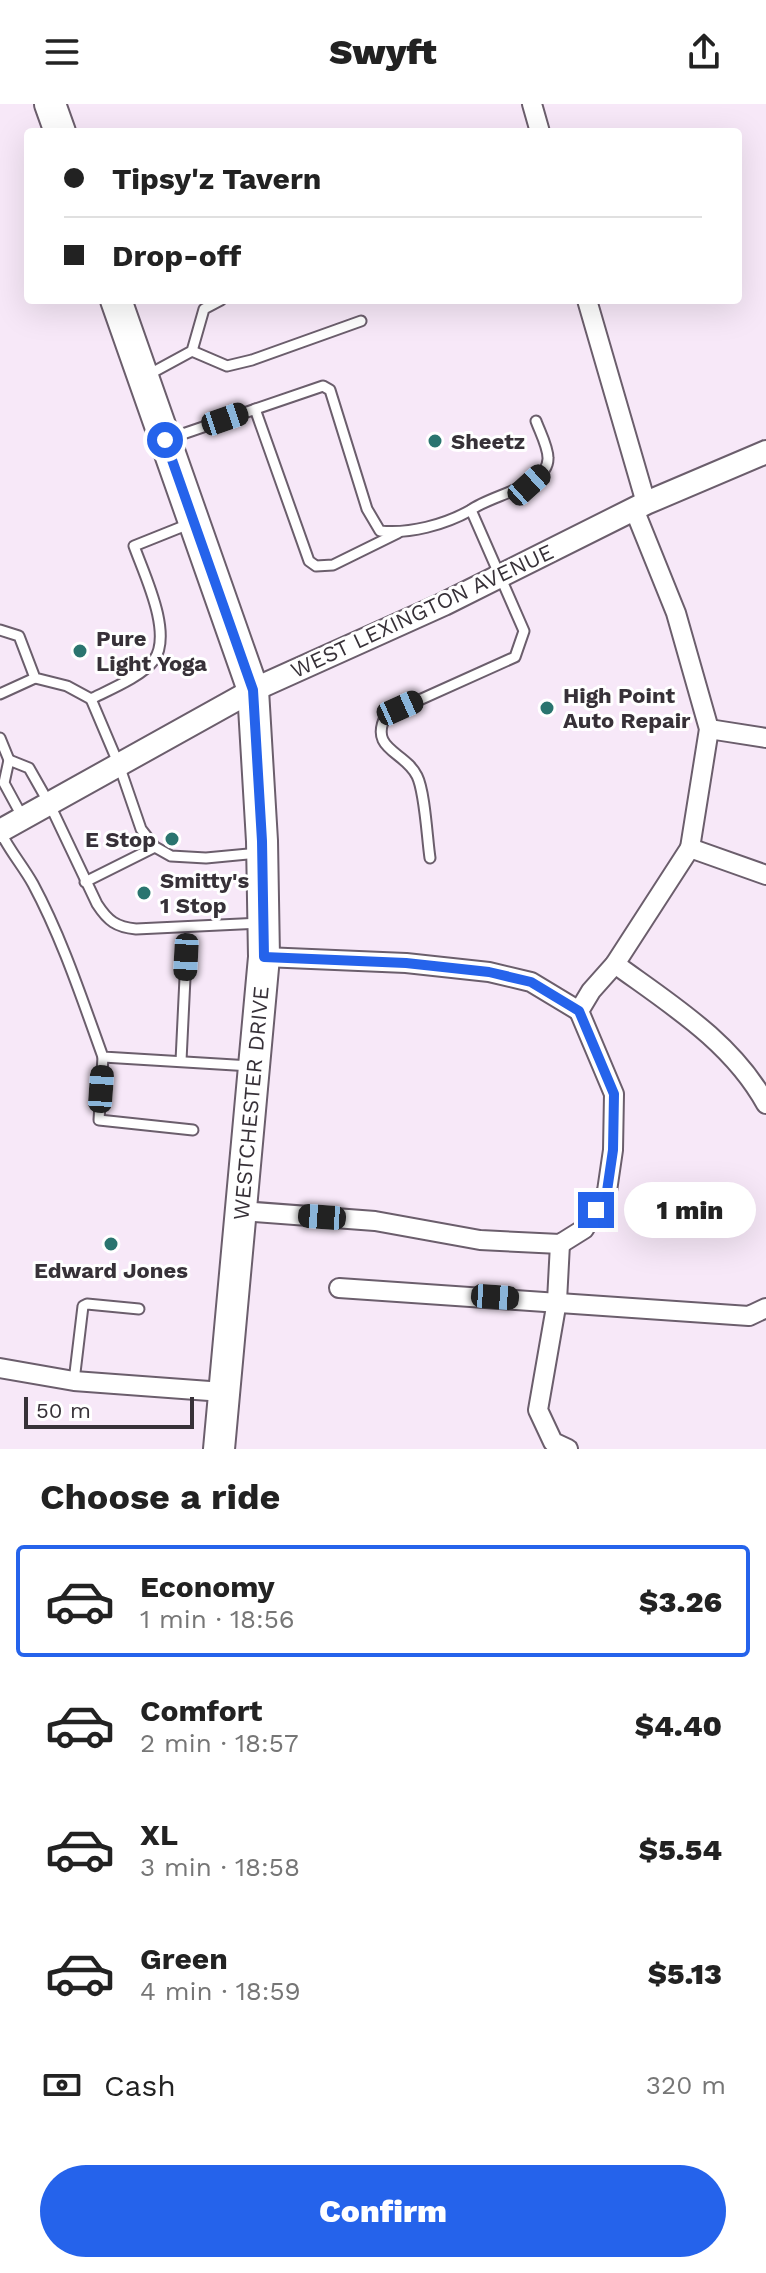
<!DOCTYPE html>
<html lang="en">
<head>
<meta charset="utf-8">
<style>
	:root { --surface:#fff; --page:#f6f6f6; --text:#222; --muted:#767676; --line:#e0e0e0; --accent:#2563eb }
	body { margin:0; font-family:"Work Sans",sans-serif; background:var(--page); color:var(--text); height:100vh; display:flex; flex-direction:column; font-size:30px; white-space:nowrap }
	* { box-sizing:border-box; margin:0 }
	p { font-size:26px; color:var(--muted) }
	.icon { flex:none; width:44px; height:44px; fill:none; stroke:currentColor; stroke-width:2; stroke-linecap:round; stroke-linejoin:round }
	.map { position:relative; height:1345px; overflow:hidden }
	.panel { display:flex; flex-direction:column; background:var(--surface); flex:1 }
	.panel>* { flex:none }
	.banner { position:absolute; left:24px; top:24px; width:718px; height:176px; border-radius:8px; box-shadow:0 8px 32px #0002; display:grid; align-content:center; height:176px; padding:0 40px; background:var(--surface) }
	.scale { position:absolute; left:24px; bottom:20px; width:170px; box-sizing:border-box; padding-left:8px; border:4px solid #373138; border-top:0; font-size:22px; line-height:28px; white-space:nowrap; color:#373138; -webkit-text-stroke:6px #fff; paint-order:stroke }
	.end { position:absolute; width:36px; height:36px; margin:-18px; border:10px solid #2563eb; background:#fff; box-shadow:0 0 0 4px #fff }
	.from { border-radius:50% }
	.bubble { position:absolute; height:56px; border-radius:28px; background:var(--surface); box-shadow:0 8px 32px #0002; font-size:26px; font-weight:800; line-height:56px; text-align:center }
	.car { position:absolute; width:24px; height:48px; margin:-24px -12px; border-radius:10px; box-shadow:0 0 6px 2px #0007; background:linear-gradient(#222 24%,#8ab4d8 0 40%,#222 0 76%,#8ab4d8 0 86%,#222 0) }
	.banner b { display:flex; align-items:center; gap:28px; height:76px; font-size:30px }
	.banner b+b { border-top:2px solid var(--line) }
	.banner i { width:20px; height:20px; background:var(--text) }
	ul { padding:0; list-style:none }
	li { display:flex; align-items:center; gap:24px; height:112px; margin:0 16px 12px; padding:0 24px; border:4px solid transparent; border-radius:8px }
	li div { flex:1 }
	li b { display:block; font-size:30px }
	li em { font-style:normal; font-weight:800 }
	li.on { border-color:var(--accent) }
	li>.icon { width:72px; height:72px; stroke-width:1.5 }
	h2 { padding:0 40px; font-size:36px; line-height:96px }
	.pay { display:flex; align-items:center; gap:20px; height:88px; padding:0 40px; font-size:30px }
	.pay p { margin-inline-start:auto }
	.action { display:flex; gap:16px; margin-top:auto; padding:16px 40px }
	.action a { flex:1; height:92px; border-radius:48px; background:var(--accent); color:#fff; font-size:32px; font-weight:800; line-height:92px; text-align:center }
	header { display:flex; justify-content:space-between; align-items:center; height:104px; padding:0 40px; background:var(--surface); font-size:36px; font-weight:800 }
	.map>svg:first-child { display:block }
	.lines { fill:none; stroke-linecap:round; stroke-linejoin:round }
	.service-casing { stroke:#6b5e6c; stroke-width:13 }
	.minor-casing { stroke:#6b5e6c; stroke-width:22 }
	.tertiary-casing { stroke:#6b5e6c; stroke-width:26 }
	.primary-casing { stroke:#6b5e6c; stroke-width:34 }
	.service { stroke:#fff; stroke-width:9 }
	.minor { stroke:#fff; stroke-width:18 }
	.tertiary { stroke:#fff; stroke-width:22 }
	.primary { stroke:#fff; stroke-width:30 }
	.route { stroke:#2563eb; stroke-width:10 }
	.poi-dot { fill:#2a746f; stroke:#fff; stroke-width:3 }
	.labels { text-anchor:middle; dominant-baseline:central; stroke-width:6; stroke-linejoin:round; paint-order:stroke }
	.poi-label { font-size:22px; font-weight:bold; fill:#373138; stroke:#fff; text-anchor:start }
	.street-label { font-size:22px; fill:#373138; stroke:#fff }
</style>
</head>
<body>
<header><svg class="icon" aria-label="menu" viewBox="0 0 24 24"><path d="M4 6h16M4 12h16M4 18h16"/></svg>Swyft<svg class="icon" aria-label="share" viewBox="0 0 24 24"><path d="M12 15V3M7 8l5-5 5 5M5 13v7h14v-7"/></svg></header>
<div class="map">
<svg width="766" height="1345" viewBox="0 0 766 1345">
	<rect width="100%" height="100%" fill="#f7e8f8"/>
	<g class="lines">
		<defs>
			<g id="service">
				<path d="M192 247 227 262 252 256 361 217"/>
				<path d="M146 272 192 247 204 205 221 196"/>
				<path d="M255 305 309 457 316 462 333 461 398 429"/>
				<path d="M168 335 323 282 330 286 367 405 380 427C410 430 444 421 471 406"/>
				<path d="M189 420 134 442C144 470 173 529 154 556 143 572 109 586 91 595L119 661 141 725 155 743 171 752 206 754 258 749"/>
				<path d="M0 526 19 532 35 574 67 582 91 595"/>
				<path d="M0 590 35 574"/>
				<path d="M0 634 9 656"/>
				<path d="M23 714 4 679 9 656 29 664 50 701 97 800C108 817 116 823 136 825L259 819"/>
				<path d="M0 727C9 746 23 762 33 780 62 834 82 895 103 953L251 962"/>
				<path d="M430 754C427 734 425 688 417 672 405 647 368 646 386 611L515 553 524 527 471 406C490 391 549 382 548 354 548 343 540 328 536 317"/>
				<path d="M85 778 155 743"/>
				<path d="M103 953 99 1016 193 1026"/>
				<path d="M181 957 186 853"/>
				<path d="M74 1277 83 1202 87 1200 139 1205"/>
			</g>
			<g id="minor">
				<path d="M532 0 540 28"/>
				<path d="M587 196 646 399"/>
				<path d="M634 405 676 509 709 625 690 744"/>
				<path d="M709 625 766 634"/>
				<path d="M264 853 406 859 489 868 531 878 579 907"/>
				<path d="M615 860C670 900 732 938 766 1000"/>
				<path d="M242 1107 375 1117 480 1136 560 1140 584 1125 607 1087 613 1046 614 990 579 907 591 887 615 860 690 744 766 771"/>
				<path d="M560 1140 557 1197 538 1306 553 1338 568 1345"/>
				<path d="M339 1184 749 1212 766 1204"/>
				<path d="M0 1264 74 1277 223 1288"/>
			</g>
			<path id="tertiary" d="M0 727 253 586 444 500 646 399 766 348"/>
			<g id="primary">
				<path d="M50 0 60 28"/>
				<path d="M116 196 253 586 262 737 264 853 219 1345"/>
			</g>
		</defs>
		<!-- service casing -->
		<use href="#service" class="service-casing"/>
		<!-- minor casing -->
		<use href="#minor" class="minor-casing"/>
		<!-- tertiary casing -->
		<use href="#tertiary" class="tertiary-casing"/>
		<!-- primary casing -->
		<use href="#primary" class="primary-casing"/>
		<!-- service -->
		<use href="#service" class="service"/>
		<!-- minor -->
		<use href="#minor" class="minor"/>
		<!-- tertiary -->
		<use href="#tertiary" class="tertiary"/>
		<!-- primary -->
		<use href="#primary" class="primary"/>
	</g>
	<g class="lines">
		<!-- route -->
		<path class="route" d="M165 336 253 586 262 737 264 853 406 859 489 868 531 878 579 907 614 990 613 1046 607 1087 596 1106"/>
	</g>
	<!-- markers -->
	<g class="poi-dot">
		<circle cx="435" cy="337" r="8"/>
		<circle cx="80" cy="547" r="8"/>
		<circle cx="547" cy="604" r="8"/>
		<circle cx="172" cy="735" r="8"/>
		<circle cx="144" cy="789" r="8"/>
		<circle cx="111" cy="1140" r="8"/>
	</g>
	<g class="labels">
		<!-- poi labels -->
		<g class="poi-label">
			<text x="451" y="337">Sheetz</text>
			<text x="96" y="534">Pure<tspan x="96" dy="25">Light Yoga</tspan></text>
			<text x="563" y="591">High Point<tspan x="563" dy="25">Auto Repair</tspan></text>
			<text x="156" y="735" text-anchor="end">E Stop</text>
			<text x="160" y="776">Smitty's<tspan x="160" dy="25">1 Stop</tspan></text>
			<text x="111" y="1166" text-anchor="middle">Edward Jones</text>
		</g>
		<!-- street labels -->
		<g class="street-label">
			<text transform="translate(422 507) rotate(-25)">WEST LEXINGTON AVENUE</text>
			<text transform="translate(251 999) rotate(-85)">WESTCHESTER DRIVE</text>
		</g>
	</g>
</svg>
<div class="scale">50 m</div>
<i class="end from" style="left:165px;top:336px"></i>
<i class="end" style="left:596px;top:1106px"></i>
<div class="bubble" style="left:624px;top:1078px;width:132px">1 min</div>
<i class="car" style="left:225px;top:315px;rotate:71deg"></i>
<i class="car" style="left:529px;top:381px;rotate:48deg"></i>
<i class="car" style="left:400px;top:604px;rotate:66deg"></i>
<i class="car" style="left:186px;top:853px;rotate:183deg"></i>
<i class="car" style="left:101px;top:985px;rotate:4deg"></i>
<i class="car" style="left:322px;top:1113px;rotate:274deg"></i>
<i class="car" style="left:495px;top:1193px;rotate:94deg"></i>
<div class="banner">
<b><i class="from"></i>Tipsy'z Tavern</b>
<b><i></i>Drop-off</b>
</div>
</div>
<section class="panel">
<h2>Choose a ride</h2>
<ul>
<li class="on"><svg class="icon" aria-label="car" viewBox="0 0 24 24"><path d="M5 17H2v-5l4-1 3-4h7l3 4 3 1v5h-3M9 17h6M6 11h13"/><circle cx="7" cy="17" r="2"/><circle cx="17" cy="17" r="2"/></svg><div><b>Economy</b><p>1 min · 18:56</p></div><em>$3.26</em></li>
<li><svg class="icon" aria-label="car" viewBox="0 0 24 24"><path d="M5 17H2v-5l4-1 3-4h7l3 4 3 1v5h-3M9 17h6M6 11h13"/><circle cx="7" cy="17" r="2"/><circle cx="17" cy="17" r="2"/></svg><div><b>Comfort</b><p>2 min · 18:57</p></div><em>$4.40</em></li>
<li><svg class="icon" aria-label="car" viewBox="0 0 24 24"><path d="M5 17H2v-5l4-1 3-4h7l3 4 3 1v5h-3M9 17h6M6 11h13"/><circle cx="7" cy="17" r="2"/><circle cx="17" cy="17" r="2"/></svg><div><b>XL</b><p>3 min · 18:58</p></div><em>$5.54</em></li>
<li><svg class="icon" aria-label="car" viewBox="0 0 24 24"><path d="M5 17H2v-5l4-1 3-4h7l3 4 3 1v5h-3M9 17h6M6 11h13"/><circle cx="7" cy="17" r="2"/><circle cx="17" cy="17" r="2"/></svg><div><b>Green</b><p>4 min · 18:59</p></div><em>$5.13</em></li>
</ul>
<div class="pay"><svg class="icon" aria-label="cash" viewBox="0 0 24 24"><path d="M3 7h18v10H3z"/><circle cx="12" cy="12" r="2"/></svg>Cash<p>320 m</p></div>
<div class="action"><a>Confirm</a></div>
</section>
</body>
</html>
